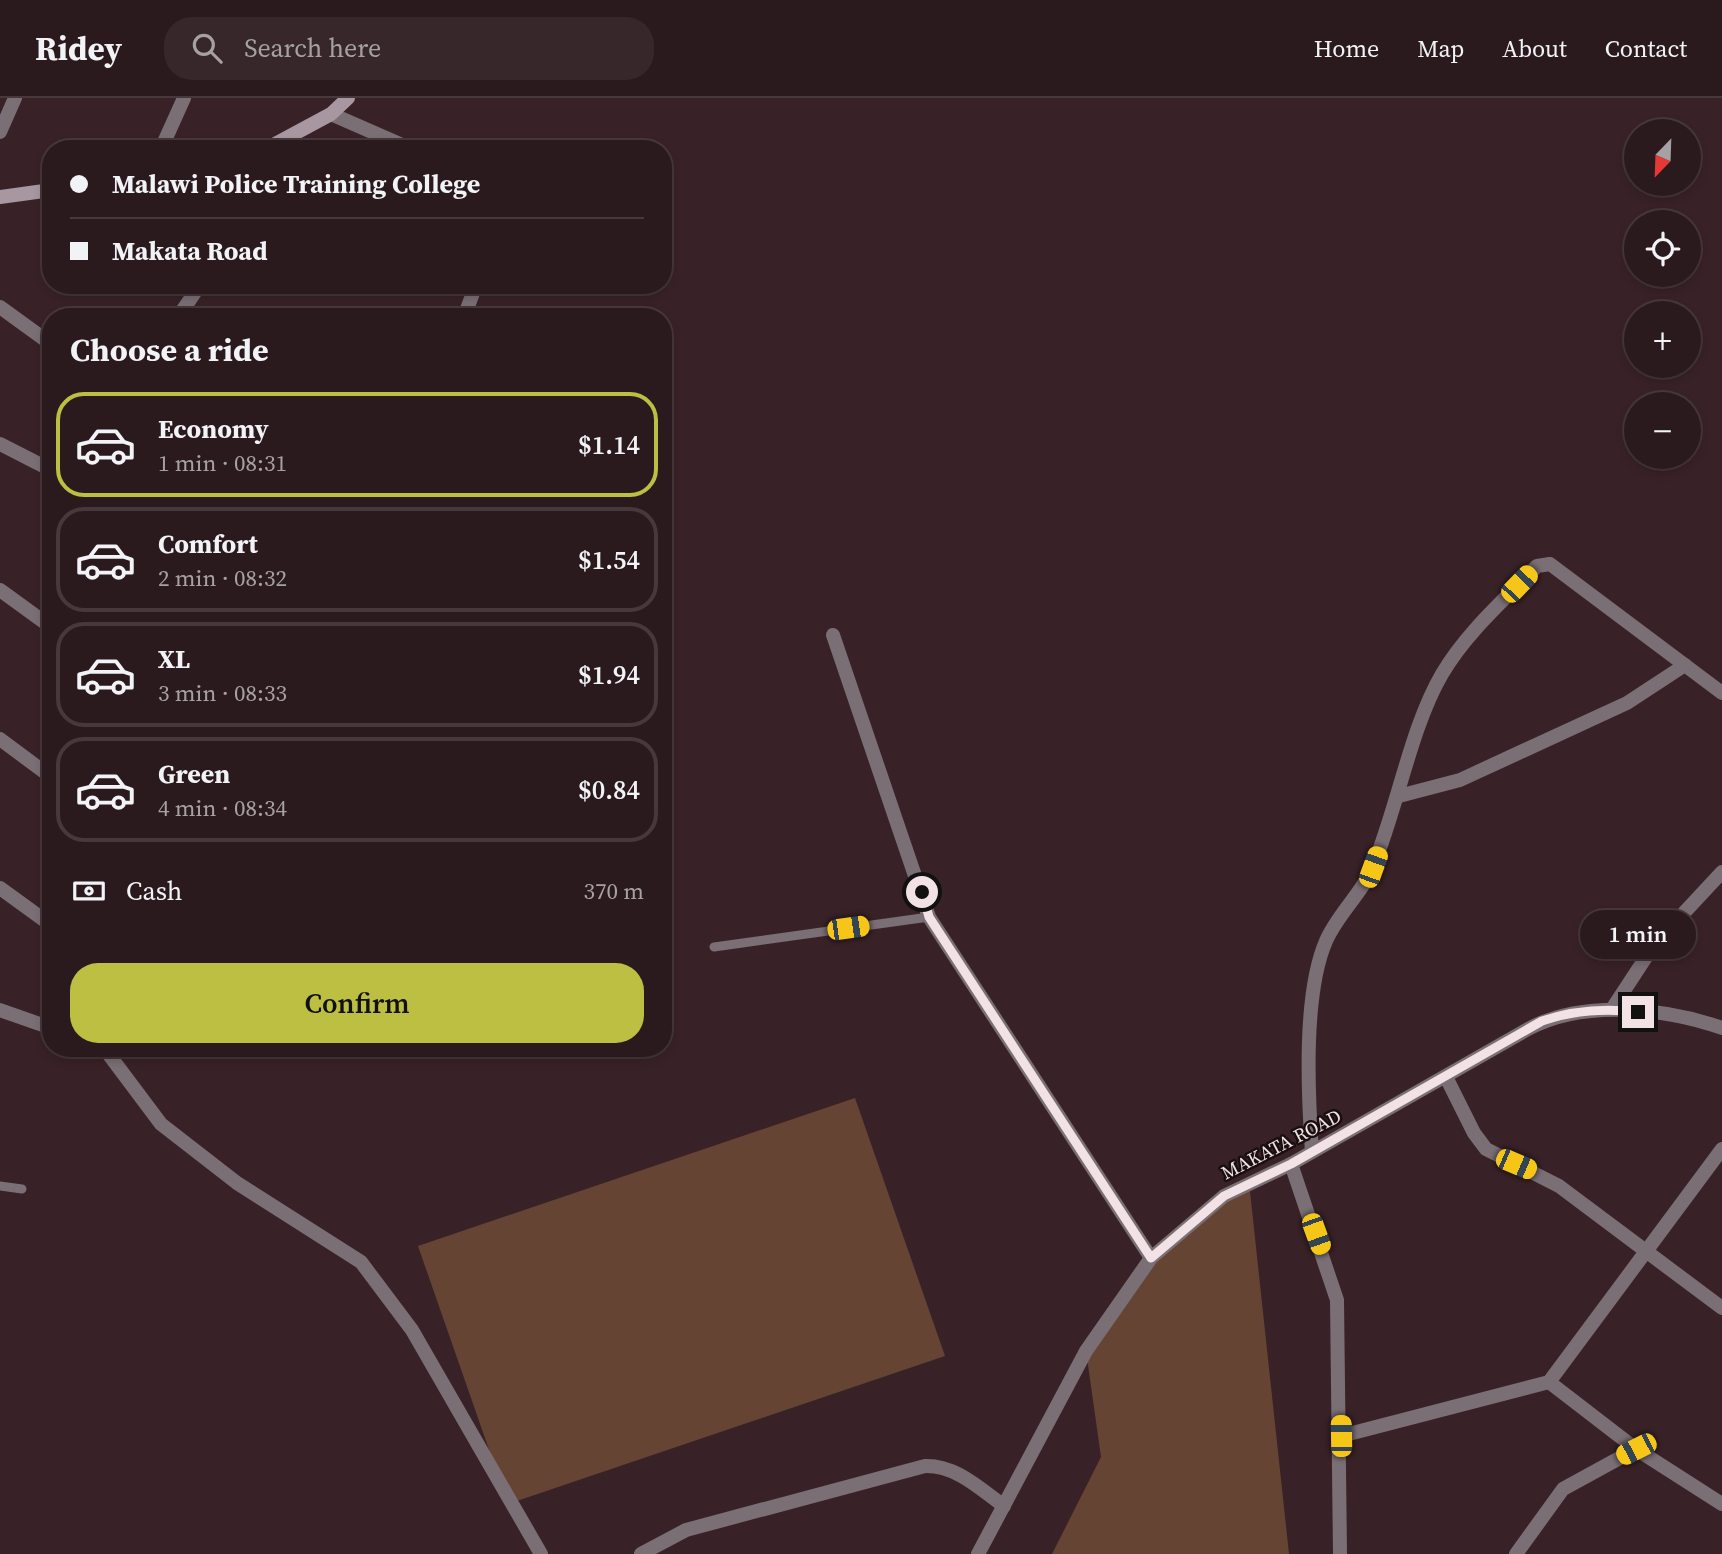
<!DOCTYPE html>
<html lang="en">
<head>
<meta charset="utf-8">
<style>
	:root { --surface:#2b1a1d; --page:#37272a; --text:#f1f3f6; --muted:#a6a1a4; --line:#47383b; --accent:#bdbf43 }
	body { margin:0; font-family:"Source Serif 4",serif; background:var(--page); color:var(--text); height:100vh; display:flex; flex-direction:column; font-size:26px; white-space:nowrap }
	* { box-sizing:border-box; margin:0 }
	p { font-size:23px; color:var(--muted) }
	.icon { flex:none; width:38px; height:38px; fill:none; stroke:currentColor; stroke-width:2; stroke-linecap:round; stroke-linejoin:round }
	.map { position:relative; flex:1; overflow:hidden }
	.drawer { position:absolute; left:42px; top:210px; width:630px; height:749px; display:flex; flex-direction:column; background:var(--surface); border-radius:28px; box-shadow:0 4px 10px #0003,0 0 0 2px var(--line) }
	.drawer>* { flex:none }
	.banner { position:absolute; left:42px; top:42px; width:630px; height:154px; border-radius:28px; box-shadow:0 4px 10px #0003,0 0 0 2px var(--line); display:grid; align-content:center; height:154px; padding:0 28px; background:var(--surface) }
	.needle { width:46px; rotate:203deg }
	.controls { position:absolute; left:1624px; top:21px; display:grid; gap:14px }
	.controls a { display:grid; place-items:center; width:77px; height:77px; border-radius:50%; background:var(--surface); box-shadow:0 4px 10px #0003,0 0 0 2px var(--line); font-size:35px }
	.end { position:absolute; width:32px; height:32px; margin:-16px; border:9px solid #f2e2e5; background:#111; box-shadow:0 0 0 4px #111 }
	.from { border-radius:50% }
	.bubble { position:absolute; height:49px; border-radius:24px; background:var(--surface); box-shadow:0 4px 10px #0003,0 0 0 2px var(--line); font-size:23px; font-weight:600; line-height:49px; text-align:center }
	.car { position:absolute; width:21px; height:42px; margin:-21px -10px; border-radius:9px; box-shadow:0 0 5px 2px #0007; background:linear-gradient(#f5c518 24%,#345 0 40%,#f5c518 0 76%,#345 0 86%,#f5c518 0) }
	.banner b { display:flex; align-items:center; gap:24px; height:66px; font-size:26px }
	.banner b+b { border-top:2px solid var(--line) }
	.banner i { width:18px; height:18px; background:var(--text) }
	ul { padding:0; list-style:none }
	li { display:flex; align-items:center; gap:21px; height:105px; margin:0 14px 10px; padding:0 14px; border:4px solid var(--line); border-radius:28px }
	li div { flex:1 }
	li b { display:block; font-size:26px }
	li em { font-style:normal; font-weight:600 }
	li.current { border-color:var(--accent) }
	li>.icon { width:63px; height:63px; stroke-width:1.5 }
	h2 { padding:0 28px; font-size:32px; line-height:84px }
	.pay { display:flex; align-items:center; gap:18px; height:77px; padding:0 28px; font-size:26px }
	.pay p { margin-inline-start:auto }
	.primary-button { display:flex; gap:14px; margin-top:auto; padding:14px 28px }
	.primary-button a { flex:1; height:80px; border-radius:28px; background:var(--accent); color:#111; font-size:28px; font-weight:600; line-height:80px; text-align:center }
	header { display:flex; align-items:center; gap:42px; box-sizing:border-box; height:98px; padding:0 35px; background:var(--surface); border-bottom:2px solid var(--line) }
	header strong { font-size:33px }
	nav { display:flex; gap:38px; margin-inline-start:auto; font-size:24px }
	.search { width:490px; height:63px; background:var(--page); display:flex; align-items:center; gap:18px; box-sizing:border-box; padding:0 24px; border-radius:28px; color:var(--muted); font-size:26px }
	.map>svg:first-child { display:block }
	.green { fill:#654433 }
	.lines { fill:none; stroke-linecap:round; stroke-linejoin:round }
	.lane { stroke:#7a6f75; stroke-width:9 }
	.street { stroke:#7a6f75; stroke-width:14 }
	.secondary { stroke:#a897a0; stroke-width:14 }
	.route { stroke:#f2e2e5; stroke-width:9 }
	.labels { text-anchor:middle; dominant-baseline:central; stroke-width:5; stroke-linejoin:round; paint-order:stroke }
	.street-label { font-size:19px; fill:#f2e2e5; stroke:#190f11 }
</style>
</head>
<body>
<header>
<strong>Ridey</strong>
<div class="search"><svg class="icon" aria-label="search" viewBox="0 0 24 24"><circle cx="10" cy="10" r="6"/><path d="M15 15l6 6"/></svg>Search here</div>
<nav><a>Home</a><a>Map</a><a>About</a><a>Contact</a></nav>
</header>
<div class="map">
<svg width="1722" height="1456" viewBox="0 0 1722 1456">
	<rect width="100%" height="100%" fill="#392227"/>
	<!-- green -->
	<g class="green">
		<path d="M855 1000 945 1258 508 1406 418 1148Z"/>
		<path d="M1249 1084 1289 1456H1052L1101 1359 1086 1253 1151 1160Z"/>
	</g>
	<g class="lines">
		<!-- lane -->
		<g class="lane">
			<path d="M714 849 929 819"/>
			<path d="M0 1088 22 1091"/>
		</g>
		<!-- street -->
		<g class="street">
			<path d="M331 16 411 51"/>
			<path d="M0 34 15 0"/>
			<path d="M161 51 184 0"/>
			<path d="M0 209 51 246"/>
			<path d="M178 219 200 187"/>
			<path d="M464 219 476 187"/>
			<path d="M0 346 51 372"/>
			<path d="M0 492 51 529"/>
			<path d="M833 537 929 819 1151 1160"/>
			<path d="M0 641 51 679"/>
			<path d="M1399 698 1460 682 1627 605 1685 567"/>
			<path d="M0 790 51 827"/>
			<path d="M1612 911 1654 847 1722 774"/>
			<path d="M0 912 51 930"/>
			<path d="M104 950 161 1026 237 1085 361 1164 412 1232 541 1456"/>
			<path d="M1446 979 1474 1035 1486 1051 1559 1088 1722 1210"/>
			<path d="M1312 1054C1308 996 1303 896 1326 843 1338 815 1363 795 1374 766 1398 707 1411 629 1442 576 1466 535 1504 502 1537 468L1550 466 1722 595"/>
			<path d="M1291 1066 1337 1202 1340 1456"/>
			<path d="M1549 1284 1636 1351 1722 1406"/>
			<path d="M1341 1338 1549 1284 1722 1051"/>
			<path d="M641 1456 686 1432 925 1368C956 1367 980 1391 1004 1408"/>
			<path d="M978 1456 1086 1253 1151 1160 1224 1098 1291 1066 1528 931C1583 901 1665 910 1722 930"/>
			<path d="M1516 1456 1563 1391 1636 1351"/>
		</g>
		<!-- secondary -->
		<g class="secondary">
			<path d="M266 51 331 16 348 0"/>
			<path d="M0 99 51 92"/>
		</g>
	</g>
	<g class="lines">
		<!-- route -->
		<path class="route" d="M922 794 929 819 1151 1160 1224 1098 1291 1066 1542 923C1574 912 1605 910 1638 914"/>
	</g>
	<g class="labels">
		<!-- street labels -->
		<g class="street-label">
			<text transform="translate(1281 1046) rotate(-27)">MAKATA ROAD</text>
		</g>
	</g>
</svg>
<div class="controls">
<a><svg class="needle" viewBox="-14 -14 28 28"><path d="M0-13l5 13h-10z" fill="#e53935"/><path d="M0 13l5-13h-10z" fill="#a6a1a4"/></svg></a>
<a><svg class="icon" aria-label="locate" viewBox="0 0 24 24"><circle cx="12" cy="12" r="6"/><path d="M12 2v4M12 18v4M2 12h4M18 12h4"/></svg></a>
<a>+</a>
<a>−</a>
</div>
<i class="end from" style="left:922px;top:794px"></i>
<i class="end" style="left:1638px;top:914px"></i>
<div class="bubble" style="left:1580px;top:812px;width:116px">1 min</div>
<i class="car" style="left:1519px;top:486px;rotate:44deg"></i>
<i class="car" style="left:1373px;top:769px;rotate:20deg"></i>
<i class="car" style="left:848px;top:830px;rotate:82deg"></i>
<i class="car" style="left:1516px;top:1066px;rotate:113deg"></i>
<i class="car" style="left:1316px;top:1136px;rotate:160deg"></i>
<i class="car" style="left:1341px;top:1338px;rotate:359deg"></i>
<i class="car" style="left:1636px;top:1351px;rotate:243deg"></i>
<div class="banner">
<b><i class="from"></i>Malawi Police Training College</b>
<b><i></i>Makata Road</b>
</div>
<section class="drawer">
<h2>Choose a ride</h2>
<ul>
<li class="current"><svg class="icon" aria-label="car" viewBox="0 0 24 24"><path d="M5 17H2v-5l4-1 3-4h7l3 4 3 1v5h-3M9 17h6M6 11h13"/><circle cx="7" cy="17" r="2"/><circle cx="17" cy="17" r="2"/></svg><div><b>Economy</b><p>1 min · 08:31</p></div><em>$1.14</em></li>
<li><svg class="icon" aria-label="car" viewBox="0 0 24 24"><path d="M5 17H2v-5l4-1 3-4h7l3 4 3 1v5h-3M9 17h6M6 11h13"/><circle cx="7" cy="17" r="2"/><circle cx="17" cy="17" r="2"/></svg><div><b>Comfort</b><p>2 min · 08:32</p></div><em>$1.54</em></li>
<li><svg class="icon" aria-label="car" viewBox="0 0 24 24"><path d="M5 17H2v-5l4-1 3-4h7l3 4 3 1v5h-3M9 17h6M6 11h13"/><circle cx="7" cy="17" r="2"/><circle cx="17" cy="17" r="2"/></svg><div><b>XL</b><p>3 min · 08:33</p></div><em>$1.94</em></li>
<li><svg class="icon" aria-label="car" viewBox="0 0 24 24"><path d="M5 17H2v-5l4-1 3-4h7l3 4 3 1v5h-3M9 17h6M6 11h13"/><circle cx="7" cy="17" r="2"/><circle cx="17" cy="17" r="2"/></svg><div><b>Green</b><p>4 min · 08:34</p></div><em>$0.84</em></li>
</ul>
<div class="pay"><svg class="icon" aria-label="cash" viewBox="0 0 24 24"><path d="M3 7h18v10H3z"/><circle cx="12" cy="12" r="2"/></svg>Cash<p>370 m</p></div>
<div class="primary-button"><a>Confirm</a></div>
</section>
</div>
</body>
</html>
